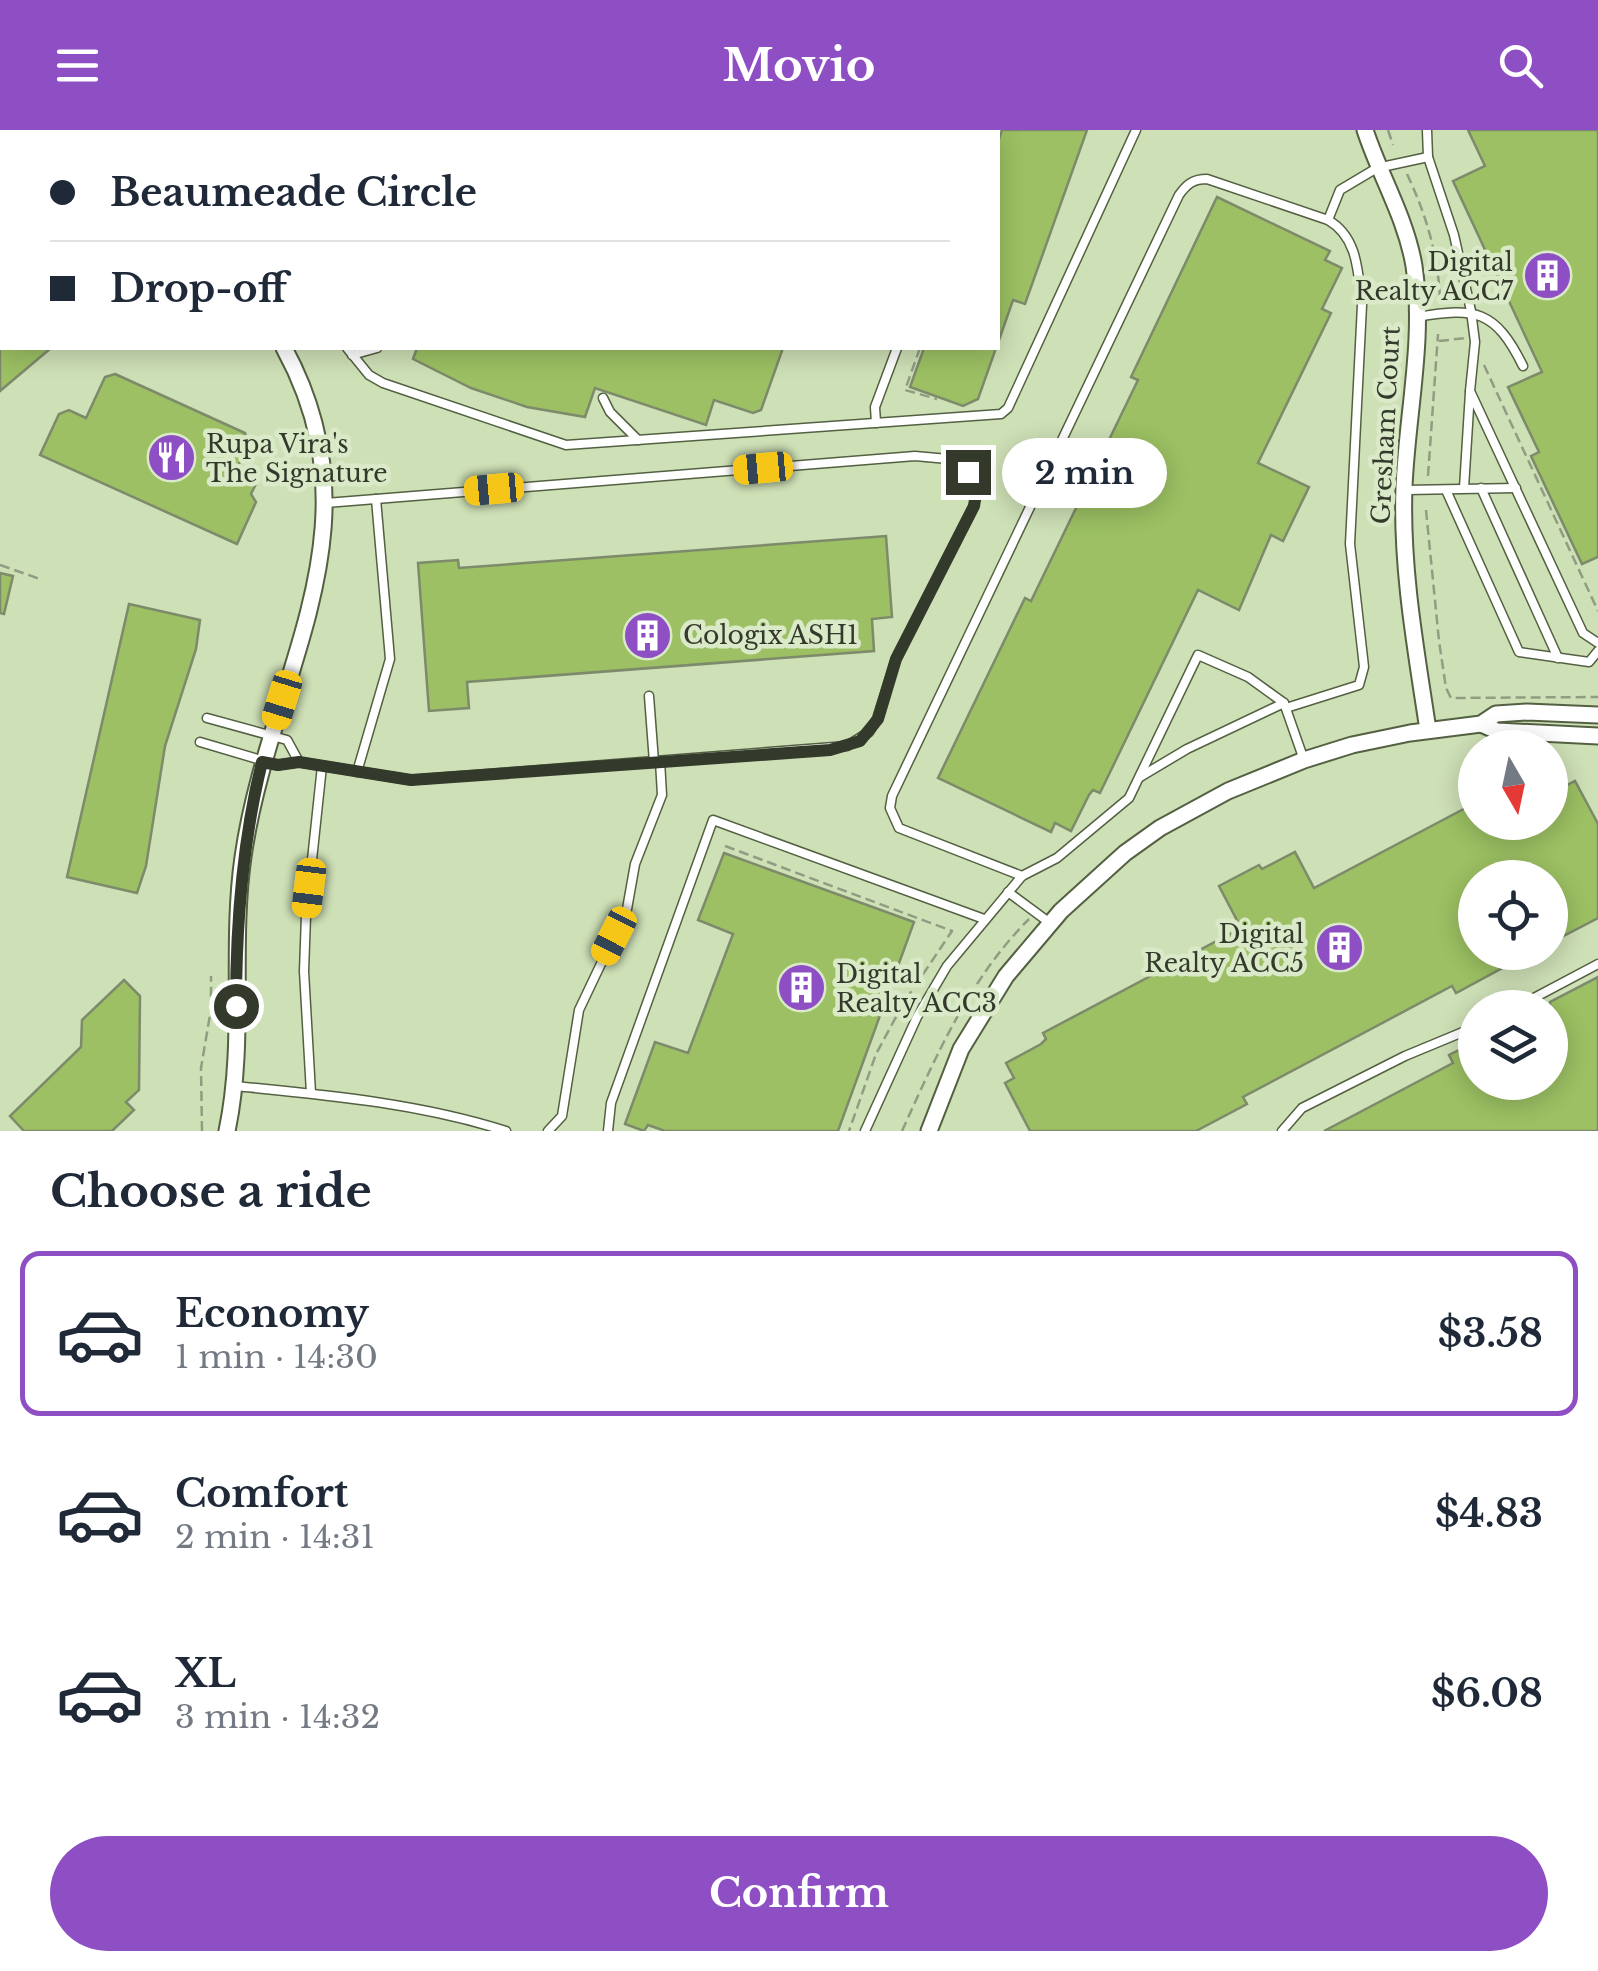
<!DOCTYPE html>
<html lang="en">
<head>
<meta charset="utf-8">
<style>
	:root { --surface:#fff; --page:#f6f6f7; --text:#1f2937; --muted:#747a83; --line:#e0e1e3; --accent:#8e4ec4 }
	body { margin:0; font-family:"Libre Baskerville",serif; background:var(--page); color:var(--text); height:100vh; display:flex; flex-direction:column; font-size:38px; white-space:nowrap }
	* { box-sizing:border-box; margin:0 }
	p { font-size:32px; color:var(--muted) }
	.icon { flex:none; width:55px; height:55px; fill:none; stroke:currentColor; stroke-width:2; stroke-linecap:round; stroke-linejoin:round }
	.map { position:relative; height:1001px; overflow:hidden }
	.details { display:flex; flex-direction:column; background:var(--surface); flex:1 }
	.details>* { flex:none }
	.banner { position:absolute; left:0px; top:0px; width:1000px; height:220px; box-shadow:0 5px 25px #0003; display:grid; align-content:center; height:220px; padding:0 50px; background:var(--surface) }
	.needle { width:65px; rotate:171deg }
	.fabs { position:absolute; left:1458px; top:600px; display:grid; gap:20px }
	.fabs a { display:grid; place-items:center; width:110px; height:110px; border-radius:50%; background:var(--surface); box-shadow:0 5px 25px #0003; font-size:50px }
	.end { position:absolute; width:45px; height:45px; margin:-22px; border:12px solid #33392b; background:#fff; box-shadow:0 0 0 5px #fff }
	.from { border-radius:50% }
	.bubble { position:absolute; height:70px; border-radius:35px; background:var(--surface); box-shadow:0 5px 25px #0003; font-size:32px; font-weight:800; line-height:70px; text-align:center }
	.car { position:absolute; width:30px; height:60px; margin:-30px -15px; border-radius:12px; box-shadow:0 0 8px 2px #0007; background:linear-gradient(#f5c518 24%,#345 0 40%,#f5c518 0 76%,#345 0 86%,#f5c518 0) }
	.banner b { display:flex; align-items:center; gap:35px; height:95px; font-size:38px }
	.banner b+b { border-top:2px solid var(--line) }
	.banner i { width:25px; height:25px; background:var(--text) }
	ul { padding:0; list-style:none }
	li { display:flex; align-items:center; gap:30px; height:165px; margin:0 20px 15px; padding:0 30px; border:5px solid transparent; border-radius:20px }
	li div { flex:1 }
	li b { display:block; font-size:38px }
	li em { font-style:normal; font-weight:800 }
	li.on { border-color:var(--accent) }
	li>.icon { width:90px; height:90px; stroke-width:1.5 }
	h2 { padding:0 50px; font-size:45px; line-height:120px }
	.action { display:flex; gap:20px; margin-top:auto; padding:20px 50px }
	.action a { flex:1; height:115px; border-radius:60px; background:var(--accent); color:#fff; font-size:40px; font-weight:800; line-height:115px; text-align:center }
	header { display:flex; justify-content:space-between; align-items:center; height:130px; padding:0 50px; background:var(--accent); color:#fff; font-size:45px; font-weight:800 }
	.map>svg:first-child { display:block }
	.built { fill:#cee0b6; fill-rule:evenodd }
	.building { fill:#9cc063; stroke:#7d8a6b; stroke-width:2.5 }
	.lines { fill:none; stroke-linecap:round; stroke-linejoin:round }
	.lane-casing { stroke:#536042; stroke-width:11 }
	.street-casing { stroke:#536042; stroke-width:19 }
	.path { stroke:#919d83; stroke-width:2.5; stroke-dasharray:10 5; stroke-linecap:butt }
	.lane { stroke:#fff; stroke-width:8 }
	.street { stroke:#fff; stroke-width:15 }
	.route { stroke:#33392b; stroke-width:12 }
	.labels { text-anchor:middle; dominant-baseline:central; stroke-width:9; stroke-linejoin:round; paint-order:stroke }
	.poi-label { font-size:25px; fill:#33392b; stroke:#dae9c7; text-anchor:start }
	.street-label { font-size:25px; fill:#33392b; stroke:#dae9c7 }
</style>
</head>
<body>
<header><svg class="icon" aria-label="menu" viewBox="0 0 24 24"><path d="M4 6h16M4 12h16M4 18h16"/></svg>Movio<svg class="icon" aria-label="search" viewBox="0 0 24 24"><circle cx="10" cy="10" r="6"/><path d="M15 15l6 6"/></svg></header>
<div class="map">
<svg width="1598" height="1001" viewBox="0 0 1598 1001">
	<rect width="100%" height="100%" fill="#dae9c7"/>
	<!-- built -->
	<path class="built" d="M0 0H1598V1001H0ZM2 2H998V218H2ZM1475 618H1550V692H1475ZM1475 748H1550V822H1475ZM1475 878H1550V952H1475Z"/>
	<!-- building -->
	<g class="building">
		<path d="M1002 0H1087L1025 174 1013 170 999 210 998 12Z"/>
		<path d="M1468 0H1598V427L1582 434 1531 326 1539 322 1508 257 1542 242 1453 51 1485 36Z"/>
		<path d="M1217 67 1330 121 1325 130 1342 138 1322 179 1331 183 1258 333 1309 357 1283 411 1271 405 1239 480 1198 460 1100 663 1093 660 1089 665 1071 701 1055 693 1051 702 938 648 1025 468 1031 471 1138 250 1131 247Z"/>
		<path d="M0 218H51L0 261Z"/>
		<path d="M417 218H783L761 280 753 283 714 270 706 295 595 258 585 287 527 277 471 258 413 229Z"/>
		<path d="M924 218H996L978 269 963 276 910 257Z"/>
		<path d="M115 244 245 303 249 313 238 336 252 342 256 354 251 364 256 372 237 414 40 325 59 284 69 280 86 288 105 247Z"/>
		<path d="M886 406 892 487 872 489 874 521 467 552 469 578 429 581 418 433 458 430 459 438Z"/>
		<path d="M0 443 13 446 4 484 0 483Z"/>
		<path d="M129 474 200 490 196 519 165 616 146 736 137 763 67 747Z"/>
		<path d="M1559 639 1567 655 1575 651 1598 694V788L1550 813V748H1475V822H1532L1456 863 1452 856 1243 967 1247 974 1196 1001H1030L1005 953 1014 948 1006 933 1041 914 1046 909 1043 903 1241 798 1219 756 1259 735 1262 739 1295 722 1314 758 1475 673V692H1550V644Z"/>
		<path d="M724 723 914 792 838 1001H665L648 995 644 1001 625 994 655 912 688 923 733 804 698 790Z"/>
		<path d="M1598 847V1001H1324L1453 933 1449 925 1475 912V952H1550V872Z"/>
		<path d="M124 850 140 866 139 960 126 972 134 980 112 1001H24L10 986 81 917 82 890Z"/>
	</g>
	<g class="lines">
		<defs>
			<g id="lane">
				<path d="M384 0 391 2"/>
				<path d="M1427 0 1428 27 1454 105 1471 181 1475 212 1470 261 1583 503 1598 513"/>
				<path d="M273 2 274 0"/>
				<path d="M623 2 624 0"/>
				<path d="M775 2 776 0"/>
				<path d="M1328 90 1340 60 1377 38 1428 27"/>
				<path d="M1417 187C1476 177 1495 180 1523 236"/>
				<path d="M347 218 369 245 383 253 566 315 1001 284 1008 278 1136 0"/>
				<path d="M352 225 377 218"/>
				<path d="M603 268 610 282 638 310"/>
				<path d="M876 293 875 277 897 218"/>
				<path d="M1464 358 1470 262"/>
				<path d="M1481 358 1558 528"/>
				<path d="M1406 360 1516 358"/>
				<path d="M1446 360 1519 522 1589 532 1598 521"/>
				<path d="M649 566 654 632"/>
				<path d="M207 588 287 610 299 632"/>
				<path d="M200 612 278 635 299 632 411 650 847 616 869 602 877 589 896 529 974 376C977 357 970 345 959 330L915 326 326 373"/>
				<path d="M357 642 390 529 376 369"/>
				<path d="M1140 647 1187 619 1284 573"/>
				<path d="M1022 746 899 698 890 678 892 666 1179 65C1187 54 1193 49 1207 49L1328 90C1358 107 1358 142 1362 175L1350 414 1364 537 1359 555 1286 578"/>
				<path d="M1008 762 1050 793"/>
				<path d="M1515 878 1598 834"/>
				<path d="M235 956C326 965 418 973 506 1001"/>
				<path d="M311 963 304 841 306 786 322 636"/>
				<path d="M548 1001 562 986 579 880 627 779 635 734 662 665 660 631"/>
				<path d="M608 1001 611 973 713 690 984 789"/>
				<path d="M865 1001 917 887 947 836 1022 746 1057 728 1129 668 1198 525 1248 547 1284 573 1304 630"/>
				<path d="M1282 1001 1302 978 1405 926 1475 897"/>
			</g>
			<g id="street">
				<path d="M1365 0C1380 46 1406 88 1414 136 1425 209 1407 284 1404 357 1401 439 1416 520 1428 600"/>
				<path d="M198 2 199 0"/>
				<path d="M0 22H2"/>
				<path d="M0 54H2"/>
				<path d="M1481 594 1497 601 1598 606"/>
				<path d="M227 1001C246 911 230 818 243 727 269 545 384 401 284 218"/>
				<path d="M929 1001 961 919 1006 846 1061 781 1125 723 1160 698 1228 661 1304 630 1352 615 1410 603 1481 594 1496 584 1527 582 1598 585"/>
			</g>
		</defs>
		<!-- lane casing -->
		<use href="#lane" class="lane-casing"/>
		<!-- street casing -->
		<use href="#street" class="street-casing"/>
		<!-- path -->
		<g class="path">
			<path d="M1388 0 1393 15"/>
			<path d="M644 2 645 0"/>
			<path d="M1407 44C1426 84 1439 127 1440 172"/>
			<path d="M1439 211 1466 208"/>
			<path d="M920 218 905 260 937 269"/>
			<path d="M1484 235 1598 481"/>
			<path d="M1428 346 1438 204"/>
			<path d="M1426 380 1439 511 1446 558 1451 568 1598 567"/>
			<path d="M0 435 40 449"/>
			<path d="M725 716 952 801 903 874 876 924 849 1001"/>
			<path d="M202 1001 201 938 211 879V846"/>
			<path d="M902 1001C936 926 970 848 1029 789"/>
		</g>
		<!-- lane -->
		<use href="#lane" class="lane"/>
		<!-- street -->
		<use href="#street" class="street"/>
	</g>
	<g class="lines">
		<!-- route -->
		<path class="route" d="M236 876C236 793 242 713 262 632L278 635 299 632 411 650 830 620 860 611 878 589 896 529 974 376 976 364 968 342"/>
	</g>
	<!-- icons -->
	<defs>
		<symbol id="building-disc" viewBox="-11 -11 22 22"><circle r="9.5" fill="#8e4ec4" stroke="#dae9c7"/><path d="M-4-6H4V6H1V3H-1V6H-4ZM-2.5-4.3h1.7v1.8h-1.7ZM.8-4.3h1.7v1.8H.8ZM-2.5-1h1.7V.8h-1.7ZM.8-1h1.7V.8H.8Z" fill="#fff"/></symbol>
		<symbol id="restaurant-disc" viewBox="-11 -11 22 22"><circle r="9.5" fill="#8e4ec4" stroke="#dae9c7"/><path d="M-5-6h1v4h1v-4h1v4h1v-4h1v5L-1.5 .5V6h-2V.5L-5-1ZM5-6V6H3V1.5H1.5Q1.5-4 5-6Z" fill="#fff"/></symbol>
	</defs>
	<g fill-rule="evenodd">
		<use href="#building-disc" x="1520" y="118" width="55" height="55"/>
		<use href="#restaurant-disc" x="144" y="300" width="55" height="55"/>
		<use href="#building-disc" x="620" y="478" width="55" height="55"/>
		<use href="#building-disc" x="1312" y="790" width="55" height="55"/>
		<use href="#building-disc" x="774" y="830" width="55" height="55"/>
	</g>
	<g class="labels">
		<!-- poi labels -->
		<g class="poi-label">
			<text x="1513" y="132" text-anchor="end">Digital<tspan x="1513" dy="29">Realty ACC7</tspan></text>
			<text x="206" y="314">Rupa Vira's<tspan x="206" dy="29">The Signature</tspan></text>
			<text x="683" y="505">Cologix ASH1</text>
			<text x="1304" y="804" text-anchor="end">Digital<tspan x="1304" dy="29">Realty ACC5</tspan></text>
			<text x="836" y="844">Digital<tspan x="836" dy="29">Realty ACC3</tspan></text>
		</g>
		<!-- street labels -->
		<g class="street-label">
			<text transform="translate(1386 295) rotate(-87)">Gresham Court</text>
		</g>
	</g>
</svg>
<div class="fabs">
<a><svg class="needle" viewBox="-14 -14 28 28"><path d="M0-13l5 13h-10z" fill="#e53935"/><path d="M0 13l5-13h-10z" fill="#747a83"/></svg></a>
<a><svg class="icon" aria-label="locate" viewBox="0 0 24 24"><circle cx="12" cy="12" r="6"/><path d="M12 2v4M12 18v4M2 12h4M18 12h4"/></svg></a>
<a><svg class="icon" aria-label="layers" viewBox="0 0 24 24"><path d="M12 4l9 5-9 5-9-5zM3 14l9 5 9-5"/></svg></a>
</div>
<i class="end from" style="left:236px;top:876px"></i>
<i class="end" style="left:968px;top:342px"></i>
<div class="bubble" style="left:1002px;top:308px;width:165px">2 min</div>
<i class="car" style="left:763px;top:338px;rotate:265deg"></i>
<i class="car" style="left:494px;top:359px;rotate:265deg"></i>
<i class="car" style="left:282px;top:570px;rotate:197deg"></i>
<i class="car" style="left:309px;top:758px;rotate:187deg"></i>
<i class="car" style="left:614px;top:806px;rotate:207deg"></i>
<div class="banner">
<b><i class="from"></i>Beaumeade Circle</b>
<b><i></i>Drop-off</b>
</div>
</div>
<section class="details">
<h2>Choose a ride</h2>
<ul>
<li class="on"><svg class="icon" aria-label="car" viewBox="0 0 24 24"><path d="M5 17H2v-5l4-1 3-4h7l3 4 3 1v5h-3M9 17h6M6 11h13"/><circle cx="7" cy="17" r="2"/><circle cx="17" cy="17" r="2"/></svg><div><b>Economy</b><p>1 min · 14:30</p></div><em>$3.58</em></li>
<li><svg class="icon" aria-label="car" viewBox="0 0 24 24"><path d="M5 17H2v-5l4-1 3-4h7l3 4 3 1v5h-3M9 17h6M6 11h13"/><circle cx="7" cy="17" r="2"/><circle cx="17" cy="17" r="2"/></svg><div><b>Comfort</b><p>2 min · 14:31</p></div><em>$4.83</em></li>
<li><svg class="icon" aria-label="car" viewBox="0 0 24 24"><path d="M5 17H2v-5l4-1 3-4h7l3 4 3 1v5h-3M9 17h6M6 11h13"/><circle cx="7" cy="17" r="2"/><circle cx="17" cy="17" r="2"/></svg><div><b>XL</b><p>3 min · 14:32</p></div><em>$6.08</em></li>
</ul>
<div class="action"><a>Confirm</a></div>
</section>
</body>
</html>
